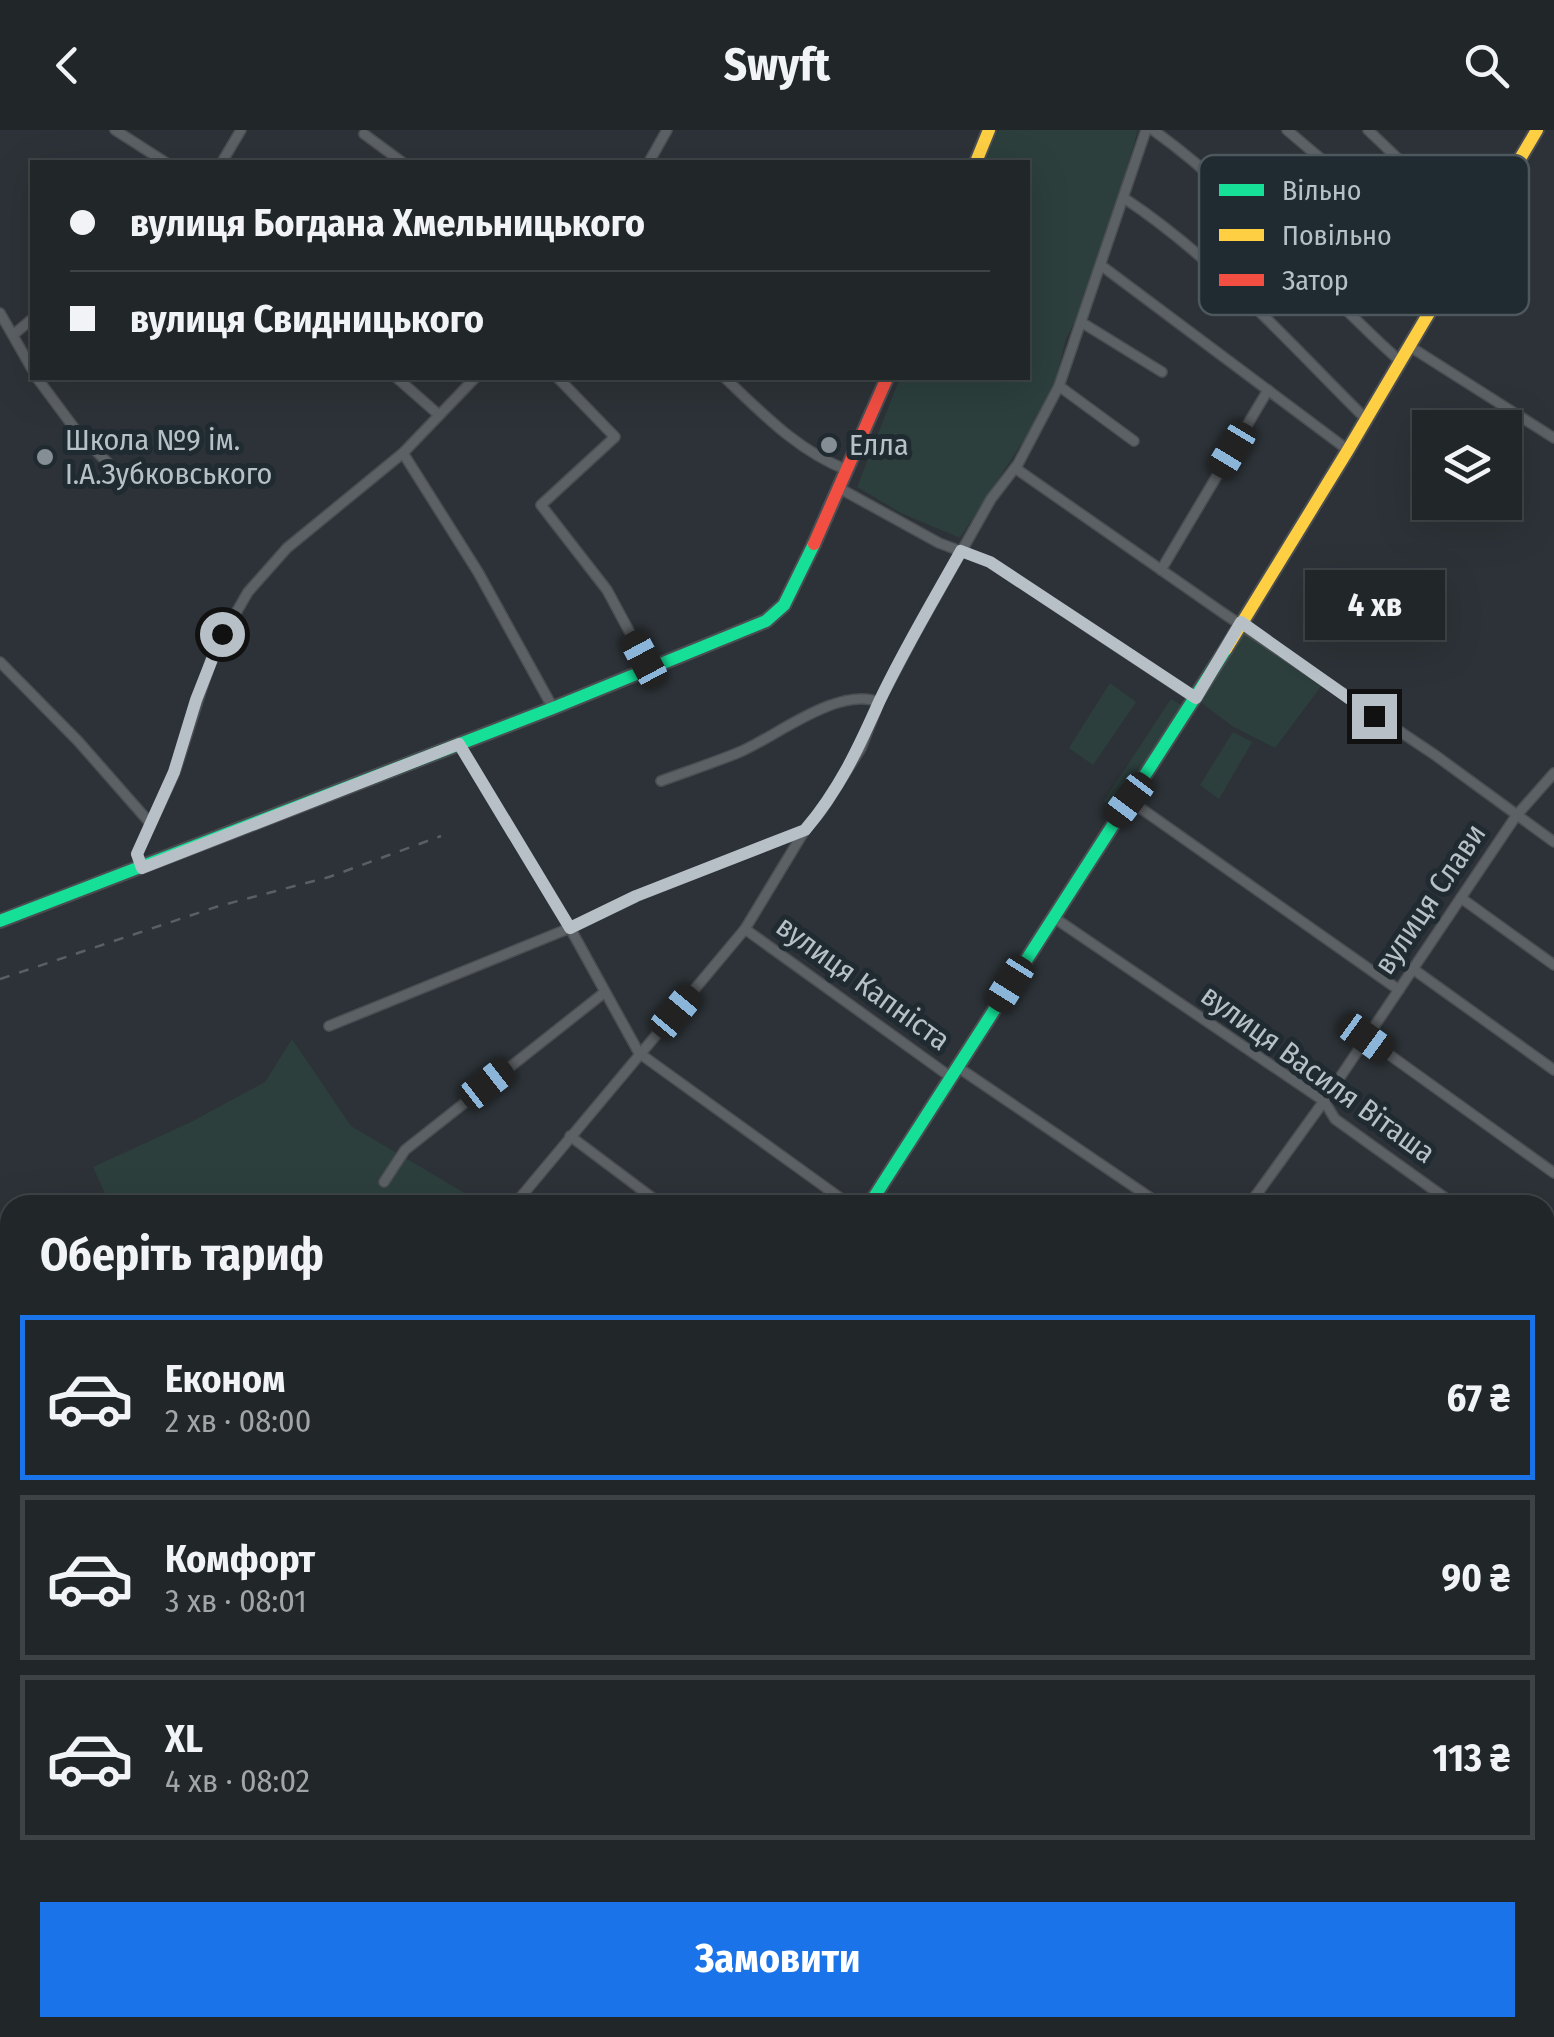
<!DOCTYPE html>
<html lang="uk">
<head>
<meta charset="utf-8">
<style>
	:root { --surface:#212629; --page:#292e31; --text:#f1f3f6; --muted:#a2a5a8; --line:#3e4346; --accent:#1a73e8 }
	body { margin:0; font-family:"Fira Sans Condensed",sans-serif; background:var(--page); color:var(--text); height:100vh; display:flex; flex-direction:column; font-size:38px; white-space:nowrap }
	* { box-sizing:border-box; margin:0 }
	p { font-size:32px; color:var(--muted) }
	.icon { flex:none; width:55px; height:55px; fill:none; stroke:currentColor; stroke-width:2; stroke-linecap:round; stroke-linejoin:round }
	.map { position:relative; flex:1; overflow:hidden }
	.panel { position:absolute; left:0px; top:1065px; width:1555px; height:842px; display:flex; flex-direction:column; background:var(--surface); border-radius:30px 30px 0 0; box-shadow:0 10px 40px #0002,0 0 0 2px var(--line) }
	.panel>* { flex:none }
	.banner { position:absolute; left:30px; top:30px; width:1000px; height:220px; border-radius:0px; box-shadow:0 10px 40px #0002,0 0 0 2px var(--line); display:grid; align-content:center; height:220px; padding:0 40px; background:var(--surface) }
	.fabs { position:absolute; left:1412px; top:280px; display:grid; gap:20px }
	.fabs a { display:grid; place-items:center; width:110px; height:110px; border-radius:0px; background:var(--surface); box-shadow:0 10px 40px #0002,0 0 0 2px var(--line); font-size:50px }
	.end { position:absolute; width:45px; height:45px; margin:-22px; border:12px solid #b7c0c7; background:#111; box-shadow:0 0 0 5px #111 }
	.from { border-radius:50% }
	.bubble { position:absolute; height:70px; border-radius:0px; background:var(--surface); box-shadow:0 10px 40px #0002,0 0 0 2px var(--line); font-size:32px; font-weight:700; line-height:70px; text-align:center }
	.car { position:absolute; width:30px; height:60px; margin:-30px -15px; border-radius:12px; box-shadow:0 0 8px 2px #0007; background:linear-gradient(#222 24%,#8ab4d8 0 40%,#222 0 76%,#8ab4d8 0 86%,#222 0) }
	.banner b { display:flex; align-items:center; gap:35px; height:95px; font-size:38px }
	.banner b+b { border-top:2px solid var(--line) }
	.banner i { width:25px; height:25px; background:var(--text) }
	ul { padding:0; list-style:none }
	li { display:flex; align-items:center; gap:30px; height:165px; margin:0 20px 15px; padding:0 20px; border:5px solid var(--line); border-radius:0px }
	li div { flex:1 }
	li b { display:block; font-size:38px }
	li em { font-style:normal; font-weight:700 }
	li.selected { border-color:var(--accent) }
	li>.icon { width:90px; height:90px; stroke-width:1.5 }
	h2 { padding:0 40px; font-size:45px; line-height:120px }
	.action { display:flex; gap:20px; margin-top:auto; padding:20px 40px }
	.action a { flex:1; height:115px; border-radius:0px; background:var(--accent); color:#fff; font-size:40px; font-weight:700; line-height:115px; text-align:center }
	header { display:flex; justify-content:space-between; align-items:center; height:130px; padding:0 40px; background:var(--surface); font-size:45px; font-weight:700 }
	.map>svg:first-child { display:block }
	.green { fill:#2c3f3d }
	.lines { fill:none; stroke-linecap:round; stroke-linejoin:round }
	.street-casing { stroke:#4a4e52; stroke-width:12 }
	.fast-casing { stroke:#4a4e52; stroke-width:16 }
	.slow-casing { stroke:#4a4e52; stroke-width:16 }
	.jam-casing { stroke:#4a4e52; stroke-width:16 }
	.street { stroke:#5c6165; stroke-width:9 }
	.fast { stroke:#16e098; stroke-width:12 }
	.slow { stroke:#ffcf43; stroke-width:12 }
	.jam { stroke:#f24e42; stroke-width:12 }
	.rail { stroke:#5a5f63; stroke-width:2.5; stroke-dasharray:10 10; stroke-linecap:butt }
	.route { stroke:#b7c0c7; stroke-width:12 }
	.poi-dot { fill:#868e95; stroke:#202a31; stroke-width:4 }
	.labels { text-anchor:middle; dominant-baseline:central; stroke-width:10; stroke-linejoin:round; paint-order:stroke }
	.poi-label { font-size:30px; fill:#b7c0c7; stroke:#202a31; text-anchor:start }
	.street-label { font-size:30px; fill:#b7c0c7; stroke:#202a31 }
	.key { fill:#202a31; stroke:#4d575e; stroke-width:2.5 }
	.key-label { font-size:28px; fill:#b7c0c7 }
</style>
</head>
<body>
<header><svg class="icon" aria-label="back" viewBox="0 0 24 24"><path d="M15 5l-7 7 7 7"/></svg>Swyft<svg class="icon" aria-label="search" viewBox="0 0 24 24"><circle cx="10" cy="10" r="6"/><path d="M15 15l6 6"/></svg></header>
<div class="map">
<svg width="1554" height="1907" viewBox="0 0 1554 1907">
	<rect width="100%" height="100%" fill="#2c3237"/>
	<!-- green -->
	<g class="green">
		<path d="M998 0H1138L1118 69 1076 189 1066 209 1055 252 1035 293 960 408 901 383 857 357 900 248H1028V32H985Z"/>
		<path d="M1241 493 1325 551 1275 618 1232 596 1195 568Z"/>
		<path d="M1110 553 1136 572 1093 635 1069 618Z"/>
		<path d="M1171 569 1181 575 1115 678 1104 671Z"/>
		<path d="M1233 602 1252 612 1219 669 1200 655Z"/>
		<path d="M292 909 351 996 485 1075H110L93 1037 191 992 265 952Z"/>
	</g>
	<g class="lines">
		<defs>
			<g id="street">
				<path d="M115 0 165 32"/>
				<path d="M1153 0C1246 66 1315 156 1400 231"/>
				<path d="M1287 0 1393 90"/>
				<path d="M1368 0 1477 104"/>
				<path d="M364 4 402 32"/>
				<path d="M222 32 241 0"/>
				<path d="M649 32 667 0"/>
				<path d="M1124 68C1216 129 1288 212 1366 289"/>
				<path d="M1102 136 1348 320"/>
				<path d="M0 183 32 239"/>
				<path d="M1081 192 1162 242"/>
				<path d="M13 205 32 189"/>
				<path d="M1409 216 1554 308"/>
				<path d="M37 248 78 303 111 336"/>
				<path d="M397 248 439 285"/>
				<path d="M558 248 615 307 541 375 607 460 650 540"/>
				<path d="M725 248C762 283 798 321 847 340"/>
				<path d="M1059 256 1134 311"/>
				<path d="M403 323 478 442 553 578"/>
				<path d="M1015 338 1223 483 1435 625 1554 712"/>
				<path d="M839 358 939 413 990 432 1195 568"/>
				<path d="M1161 440 1268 260"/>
				<path d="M0 532 78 611 150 693"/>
				<path d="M459 614 570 798 639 923 850 1075"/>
				<path d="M661 651C688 641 716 632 742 621 778 605 839 556 879 572"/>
				<path d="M1129 670 1399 860"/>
				<path d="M142 738 137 724 175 642 214 521 248 462 287 418 403 323 475 248"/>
				<path d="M1461 768 1554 835"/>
				<path d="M1053 787 1324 971 1335 989 1455 1075"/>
				<path d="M745 799 952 948"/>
				<path d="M1413 839 1554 940"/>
				<path d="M329 896 570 798 637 766 805 700"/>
				<path d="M1366 908 1554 1043"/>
				<path d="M959 938 1161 1075"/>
				<path d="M570 1006 662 1075"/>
				<path d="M384 1052 405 1020 605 862"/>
				<path d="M1256 1065 1270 1075"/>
				<path d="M514 1075 745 799 805 700 821 681 861 618 879 572 917 500 991 369 1018 334 1059 256 1146 0"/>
				<path d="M1249 1075 1324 971 1516 686 1554 643"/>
				<path d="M1545 1140 1554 1146"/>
				<path d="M0 1260 10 1256"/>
				<path d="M1545 1276 1554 1282"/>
				<path d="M1550 1362 1554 1365"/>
				<path d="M0 1394 10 1390"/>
				<path d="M1545 1530 1554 1537"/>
				<path d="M1545 1636H1554"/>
				<path d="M916 1898 929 1907"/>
				<path d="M1104 1907 1111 1898"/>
			</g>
			<g id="fast">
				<path d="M0 791 553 578 766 491 784 475 814 414"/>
				<path d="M869 1075 1226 519"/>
				<path d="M0 1850 10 1839"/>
				<path d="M0 1881 10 1882"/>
				<path d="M4 1907 11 1898"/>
			</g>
			<g id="slow">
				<path d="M976 32 989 0"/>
				<path d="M1226 519 1348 320 1537 0"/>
				<path d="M0 1351 10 1375"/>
			</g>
			<path id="jam" d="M814 414 887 248"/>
		</defs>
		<!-- street casing -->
		<use href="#street" class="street-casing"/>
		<!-- fast casing -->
		<use href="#fast" class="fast-casing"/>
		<!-- slow casing -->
		<use href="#slow" class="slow-casing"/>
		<!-- jam casing -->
		<use href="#jam" class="jam-casing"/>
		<!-- street -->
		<use href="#street" class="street"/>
		<!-- fast -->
		<use href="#fast" class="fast"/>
		<!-- slow -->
		<use href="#slow" class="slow"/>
		<!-- jam -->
		<use href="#jam" class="jam"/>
		<!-- rail -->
		<g class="rail">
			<path d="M0 849 219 776 329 747 441 706"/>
			<path d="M1545 1686 1554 1685"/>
			<path d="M1545 1705 1554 1703"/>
			<path d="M1286 1898 1302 1907"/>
			<path d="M290 1902 360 1903 407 1907"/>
			<path d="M55 1907 105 1898"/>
			<path d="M147 1907 214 1898"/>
			<path d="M256 1907 302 1900"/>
			<path d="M483 1907 546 1898"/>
		</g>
	</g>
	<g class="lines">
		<!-- route -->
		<path class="route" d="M222 504 196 570 174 642 137 724 142 738 459 614 570 798 636 766 805 700C839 660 858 619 879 572 903 521 933 471 961 421L990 432 1196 568 1241 492 1374 586"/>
	</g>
	<!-- markers -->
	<g class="poi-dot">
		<circle cx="829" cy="315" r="10"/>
		<circle cx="45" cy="327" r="10"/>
	</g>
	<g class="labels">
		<!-- poi labels -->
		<g class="poi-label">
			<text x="65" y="310">Школа №9 ім.<tspan x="65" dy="34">І.А.Зубковського</tspan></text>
			<text x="849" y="315">Елла</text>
		</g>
		<!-- street labels -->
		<g class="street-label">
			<text transform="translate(1430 769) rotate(-56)">вулиця Слави</text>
			<text transform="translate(863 853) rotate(36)">вулиця Капніста</text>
			<text transform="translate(1318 944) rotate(36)">вулиця Василя Віташа</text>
		</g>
	</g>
	<!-- legend -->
	<rect x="1199" y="25" width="330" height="160" rx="15" class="key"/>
	<rect x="1219" y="54" width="45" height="12" fill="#16e098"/>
	<rect x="1219" y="99" width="45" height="12" fill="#ffcf43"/>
	<rect x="1219" y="144" width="45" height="12" fill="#f24e42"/>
	<g class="key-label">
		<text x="1282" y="70">Вільно</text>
		<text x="1282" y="115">Повільно</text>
		<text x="1282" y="160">Затор</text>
	</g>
</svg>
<div class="fabs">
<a><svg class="icon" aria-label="layers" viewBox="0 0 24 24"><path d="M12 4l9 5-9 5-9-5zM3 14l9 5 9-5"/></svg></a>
</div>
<i class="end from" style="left:222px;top:504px"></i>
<i class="end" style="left:1374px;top:586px"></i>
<div class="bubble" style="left:1305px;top:440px;width:140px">4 хв</div>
<i class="car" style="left:1232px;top:320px;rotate:211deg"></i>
<i class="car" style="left:644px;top:529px;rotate:332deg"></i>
<i class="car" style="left:1129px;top:670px;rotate:217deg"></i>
<i class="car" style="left:1010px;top:854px;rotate:212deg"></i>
<i class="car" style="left:676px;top:882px;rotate:40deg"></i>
<i class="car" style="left:1366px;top:908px;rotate:126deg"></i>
<i class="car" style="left:487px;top:954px;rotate:52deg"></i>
<div class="banner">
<b><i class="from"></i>вулиця Богдана Хмельницького</b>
<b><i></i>вулиця Свидницького</b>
</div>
<section class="panel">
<h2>Оберіть тариф</h2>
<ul>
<li class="selected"><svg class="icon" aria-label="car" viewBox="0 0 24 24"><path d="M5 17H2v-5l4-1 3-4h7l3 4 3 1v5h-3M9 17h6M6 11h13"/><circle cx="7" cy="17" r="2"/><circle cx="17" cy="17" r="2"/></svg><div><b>Економ</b><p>2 хв · 08:00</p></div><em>67 ₴</em></li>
<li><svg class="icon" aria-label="car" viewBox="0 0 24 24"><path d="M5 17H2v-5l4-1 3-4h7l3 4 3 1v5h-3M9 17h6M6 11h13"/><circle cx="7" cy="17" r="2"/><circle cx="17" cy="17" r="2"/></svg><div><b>Комфорт</b><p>3 хв · 08:01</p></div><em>90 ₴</em></li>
<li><svg class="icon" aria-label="car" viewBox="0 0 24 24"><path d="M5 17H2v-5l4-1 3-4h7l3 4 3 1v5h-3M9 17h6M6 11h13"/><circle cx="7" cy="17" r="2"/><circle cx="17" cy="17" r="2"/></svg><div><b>XL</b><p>4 хв · 08:02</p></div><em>113 ₴</em></li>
</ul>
<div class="action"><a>Замовити</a></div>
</section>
</div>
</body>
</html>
